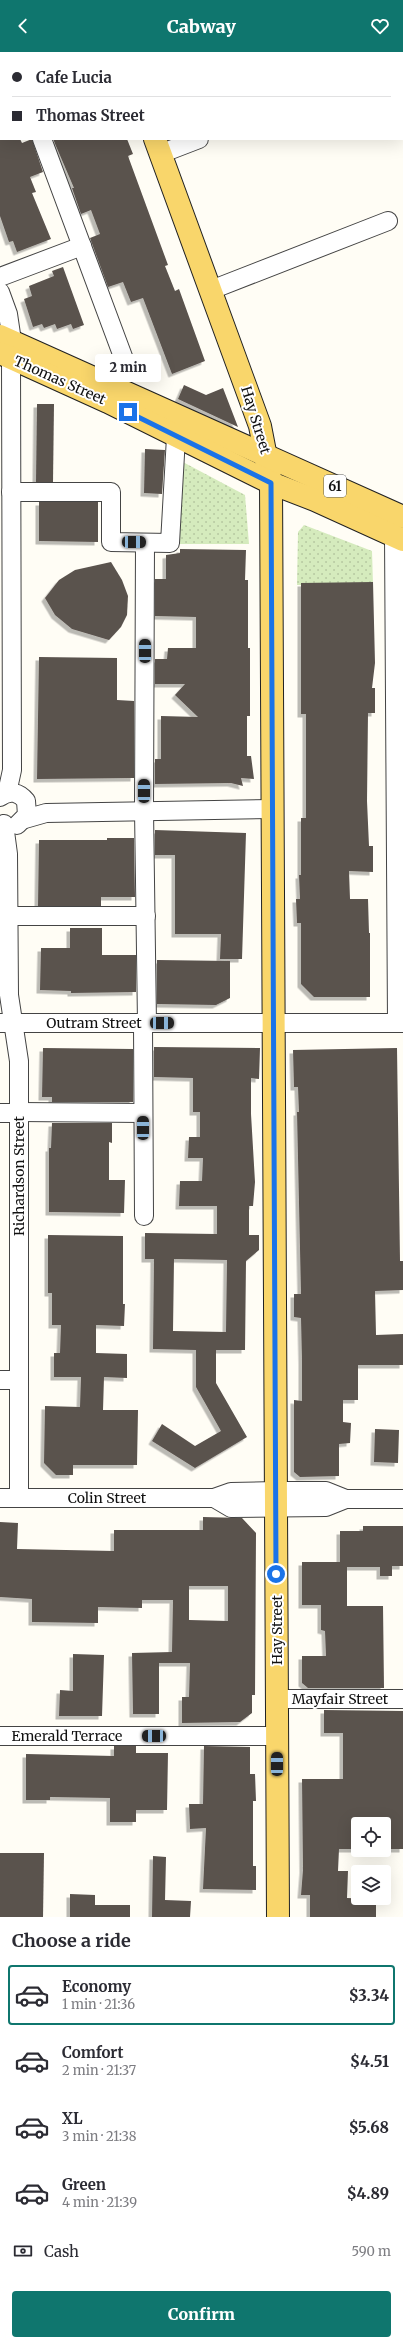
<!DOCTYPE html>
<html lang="en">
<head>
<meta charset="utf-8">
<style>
	:root { --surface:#fff; --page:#f7f7f7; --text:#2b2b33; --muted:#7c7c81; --line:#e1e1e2; --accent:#0f766e }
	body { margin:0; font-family:Merriweather,serif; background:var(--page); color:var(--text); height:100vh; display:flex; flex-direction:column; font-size:15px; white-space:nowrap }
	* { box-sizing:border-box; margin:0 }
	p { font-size:13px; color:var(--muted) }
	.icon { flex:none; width:22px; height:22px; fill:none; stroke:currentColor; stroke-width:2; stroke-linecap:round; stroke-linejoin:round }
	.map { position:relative; height:1865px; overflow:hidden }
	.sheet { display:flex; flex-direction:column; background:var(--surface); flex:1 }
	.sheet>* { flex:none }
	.guide { position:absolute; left:0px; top:0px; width:403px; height:88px; box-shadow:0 4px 16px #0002; display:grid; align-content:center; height:88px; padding:0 12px; background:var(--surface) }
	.fabs { position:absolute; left:351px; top:1765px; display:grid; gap:8px }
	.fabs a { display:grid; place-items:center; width:40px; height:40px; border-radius:4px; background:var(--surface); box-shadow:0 4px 16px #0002; font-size:20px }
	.end { position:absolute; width:18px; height:18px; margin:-9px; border:5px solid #1a73e8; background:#fff; box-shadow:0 0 0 2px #fff }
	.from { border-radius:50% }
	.bubble { position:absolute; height:28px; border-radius:4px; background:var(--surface); box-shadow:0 4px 16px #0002; font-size:13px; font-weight:800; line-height:28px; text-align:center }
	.car { position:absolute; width:12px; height:24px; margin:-12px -6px; border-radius:5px; box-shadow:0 0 3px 1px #0007; background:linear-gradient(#222 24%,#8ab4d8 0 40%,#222 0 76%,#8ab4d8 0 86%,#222 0) }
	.guide b { display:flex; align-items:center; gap:14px; height:38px; font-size:15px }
	.guide b+b { border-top:1px solid var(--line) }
	.guide i { width:10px; height:10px; background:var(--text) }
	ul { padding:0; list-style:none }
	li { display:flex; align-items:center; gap:12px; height:60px; margin:0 8px 6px; padding:0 4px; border:2px solid transparent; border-radius:4px }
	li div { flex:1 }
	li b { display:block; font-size:15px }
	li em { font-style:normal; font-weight:800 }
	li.on { border-color:var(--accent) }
	li>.icon { width:36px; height:36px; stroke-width:1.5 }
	h2 { padding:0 12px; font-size:18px; line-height:48px }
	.pay { display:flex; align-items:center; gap:10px; height:44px; padding:0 12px; font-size:15px }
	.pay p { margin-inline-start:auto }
	.cta { display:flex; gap:8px; margin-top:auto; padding:8px 12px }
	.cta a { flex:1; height:46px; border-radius:4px; background:var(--accent); color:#fff; font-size:16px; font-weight:800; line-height:46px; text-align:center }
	header { display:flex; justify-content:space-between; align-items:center; height:52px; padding:0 12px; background:var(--accent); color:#fff; font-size:18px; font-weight:800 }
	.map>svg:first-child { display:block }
	.park { fill:url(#park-dots) }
	.building { fill:#5a524d; fill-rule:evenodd; filter:url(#shadow) }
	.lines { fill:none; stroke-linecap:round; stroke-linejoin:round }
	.minor-casing { stroke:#444; stroke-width:20 }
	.major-casing { stroke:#222; stroke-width:24 }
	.minor { stroke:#fff; stroke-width:18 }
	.major { stroke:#f9d66b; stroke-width:22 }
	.route { stroke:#1a73e8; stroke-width:5 }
	.labels { text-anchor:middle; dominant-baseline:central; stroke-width:4; stroke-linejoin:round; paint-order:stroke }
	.shield { fill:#fff; stroke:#585858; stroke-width:1 }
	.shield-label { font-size:13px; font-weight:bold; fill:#111 }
	.street-label { font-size:14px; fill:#111; stroke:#fff }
</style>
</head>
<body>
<header><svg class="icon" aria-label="back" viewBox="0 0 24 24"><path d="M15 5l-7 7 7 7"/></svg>Cabway<svg class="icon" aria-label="heart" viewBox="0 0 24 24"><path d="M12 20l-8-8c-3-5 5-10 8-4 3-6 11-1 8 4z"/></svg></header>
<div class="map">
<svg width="403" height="1865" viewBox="0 0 403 1865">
	<defs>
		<pattern id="park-dots" width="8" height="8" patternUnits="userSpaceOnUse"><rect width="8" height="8" fill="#d5ebbd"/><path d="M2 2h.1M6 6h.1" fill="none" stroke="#b6c8a1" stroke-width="1.8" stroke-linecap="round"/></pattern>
		<filter id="shadow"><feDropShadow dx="-3.5" dy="3.5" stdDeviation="0" flood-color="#0004"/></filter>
	</defs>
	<rect width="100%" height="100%" fill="#fffdf5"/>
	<!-- park -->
	<g class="park">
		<path d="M181 409 245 443 249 492H179Z"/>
		<path d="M304 473 372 499 373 533H297L298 480Z"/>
	</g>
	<!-- building -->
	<g class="building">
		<path d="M0 87H20L22 91 32 87 43 120 30 125 36 140 32 141 51 187 17 200 13 189 9 190 0 164Z"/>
		<path d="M53 87H127L133 102 128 104 168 213 165 214 175 239 179 237 205 309 172 322 143 246 131 250 123 230 108 235 90 186 100 182 91 158 81 162 72 136H74Z"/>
		<path d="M63 215 84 273 73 277 71 272 57 277 55 272 44 276 42 272 33 275 24 247 32 244 29 234 54 224 52 219Z"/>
		<path d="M184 333 206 343 223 336 238 375 178 347Z"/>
		<path d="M37 352H54L53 430H36Z"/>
		<path d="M145 397 165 398 162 442 144 441Z"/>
		<path d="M39 450H98V490L39 489Z"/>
		<path d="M180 497 246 498 245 528H248V596H250V664H247V704H251L254 727 241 726 243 734 231 731 155 732V707H161V664L198 665 175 643 185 632H155V607H167L168 596H196V565L155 564V527H166V503L180 501Z"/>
		<path d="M111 510 122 528 128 544 127 563 121 575 109 588 72 577 55 563 45 546 59 528 75 518Z"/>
		<path d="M373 530 375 611 372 636H375V661H368L367 749 369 794H373V820L349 819 350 847H368L369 881H370V945H314L301 932V871H297L296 847H300L299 823H301V766H306V662H301V531Z"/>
		<path d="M39 605 117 606V648L134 649V726L37 727Z"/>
		<path d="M155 778 246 781 242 907H220L221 882H175V803H155Z"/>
		<path d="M107 786H134L135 845H101V854H38L39 788H107Z"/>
		<path d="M70 876H102V903H136V940L71 941V939L40 938 41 896H70Z"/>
		<path d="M157 908 230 909V946L216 953 157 952Z"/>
		<path d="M154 995 260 996 259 1027 251 1026V1062L255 1130 253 1154H249V1183H259V1198L246 1209 245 1298H216V1331L247 1385 195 1416 152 1389 162 1372 195 1394 221 1379 196 1335V1298L153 1297 154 1207H145V1181L217 1182V1154H179L180 1129H202L203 1106H188L189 1085H200V1060H193V1026L154 1025ZM174 1207 227 1208 226 1280 173 1279Z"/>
		<path d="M43 996 133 997V1050H52V1045H42Z"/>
		<path d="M397 996 400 1209H403V1238L375 1239 376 1283 403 1282V1313H358V1348H343V1370L351 1371 350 1391 339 1392V1424L300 1425 294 1420V1348L302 1349V1309L301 1266 294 1265V1242H301L297 1060H299L298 1035H294L293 998Z"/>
		<path d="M52 1071H112V1091L109 1090V1128H125L124 1161 49 1160V1096H51Z"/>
		<path d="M48 1183 123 1184V1252H125L124 1274 96 1273V1301L127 1302V1326L104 1325 103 1358H138L137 1413H73V1423H56L44 1411 45 1354 80 1355 81 1325H54V1301H60L61 1273H52V1241H48Z"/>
		<path d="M375 1377 399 1378 398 1411 374 1410Z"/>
		<path d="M203 1465 242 1466 256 1481 255 1643H252V1661L240 1670 182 1671V1645H189L190 1611H159V1662H133L132 1601 172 1600 173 1548H142V1556L98 1555V1571L32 1570V1547L0 1545V1470L18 1471 17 1497 114 1499V1478H203ZM189 1534H228V1569L189 1568Z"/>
		<path d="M363 1474H403V1514H392V1524H380V1515H347V1554H383L384 1636H308L302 1631V1604H326L325 1579 321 1578V1553H302V1510H340V1479H363Z"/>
		<path d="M73 1602 104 1603 102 1664H59L60 1638 73 1639Z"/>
		<path d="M324 1658 403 1659V1797H384V1772H358V1797H339L338 1819H348L347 1846 376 1847V1865H310V1843H301L303 1818 302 1727H343V1681H324Z"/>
		<path d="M114 1694H136V1701H168L167 1758H136V1770H110V1746L50 1745V1748H26V1702L114 1704Z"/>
		<path d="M204 1694 250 1695V1722H255L256 1749H253V1814H256V1838L203 1837 206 1776 190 1777 189 1752H203Z"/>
		<path d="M0 1801H44L43 1865H0Z"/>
		<path d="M153 1804 166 1805 165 1848 191 1849 190 1865H152Z"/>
		<path d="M70 1842 95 1843V1853H130V1865H70Z"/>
	</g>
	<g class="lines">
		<defs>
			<g id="minor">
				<path d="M9 0 10 1"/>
				<path d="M328 0 329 1"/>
				<path d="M402 11H403"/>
				<path d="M42 87 125 310"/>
				<path d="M160 102 199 87"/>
				<path d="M0 225 82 194"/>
				<path d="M211 238 388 169"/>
				<path d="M0 240 8 262 12 289"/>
				<path d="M11 440H111V490L170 491 176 385"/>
				<path d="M394 484 397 971"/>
				<path d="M145 491 144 758 147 971"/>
				<path d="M7 741 12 718 11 306"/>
				<path d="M0 745C10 738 19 740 26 749L27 763 17 773"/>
				<path d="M25 767 46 761 273 757"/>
				<path d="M4 772 8 802 9 943 19 1009V1446"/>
				<path d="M0 864H146"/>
				<path d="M0 971H403"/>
				<path d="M143 972 144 1164"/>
				<path d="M19 1060 143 1061"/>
				<path d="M0 1061H19"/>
				<path d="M0 1328H19"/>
				<path d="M0 1446H214L231 1440 276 1439H326L346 1447"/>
				<path d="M214 1446 231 1456 326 1455 346 1447H403"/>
				<path d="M277 1647H403"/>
				<path d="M0 1684H277"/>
			</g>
			<g id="major">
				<path d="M122 0 123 1"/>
				<path d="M155 87 260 374 271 431 278 1865"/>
				<path d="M0 284 403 465"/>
				<path d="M0 301 108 350 271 431 315 448 403 488"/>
			</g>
		</defs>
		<!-- minor casing -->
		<use href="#minor" class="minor-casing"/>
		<!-- major casing -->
		<use href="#major" class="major-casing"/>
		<!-- minor -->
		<use href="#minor" class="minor"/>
		<!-- major -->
		<use href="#major" class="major"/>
	</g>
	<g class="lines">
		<!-- route -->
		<path class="route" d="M128 360 271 431 276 1522"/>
	</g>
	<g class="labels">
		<!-- shield labels -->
		<rect class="shield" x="324" y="423" width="22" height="22" rx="3"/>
		<g class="shield-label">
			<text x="335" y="434">61</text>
		</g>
		<!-- street labels -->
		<g class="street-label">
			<text transform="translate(60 328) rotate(24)">Thomas Street</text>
			<text transform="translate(256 368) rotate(73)">Hay Street</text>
			<text x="94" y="971">Outram Street</text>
			<text transform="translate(19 1124) rotate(-90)">Richardson Street</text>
			<text x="107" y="1446">Colin Street</text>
			<text transform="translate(277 1578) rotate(-90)">Hay Street</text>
			<text x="340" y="1647">Mayfair Street</text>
			<text x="67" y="1684">Emerald Terrace</text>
		</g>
	</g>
</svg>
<div class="fabs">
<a><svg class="icon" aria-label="locate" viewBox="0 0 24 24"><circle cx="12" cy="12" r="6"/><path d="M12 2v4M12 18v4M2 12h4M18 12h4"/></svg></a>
<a><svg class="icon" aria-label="layers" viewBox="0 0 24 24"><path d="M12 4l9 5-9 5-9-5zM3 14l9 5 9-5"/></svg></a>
</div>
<i class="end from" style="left:276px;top:1522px"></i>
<i class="end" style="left:128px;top:360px"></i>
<div class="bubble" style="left:95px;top:302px;width:66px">2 min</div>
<i class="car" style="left:134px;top:490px;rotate:91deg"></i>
<i class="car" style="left:145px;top:599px;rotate:0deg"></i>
<i class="car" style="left:144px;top:739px;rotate:0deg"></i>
<i class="car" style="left:162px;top:971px;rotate:90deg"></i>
<i class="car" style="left:143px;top:1076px;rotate:0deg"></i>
<i class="car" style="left:154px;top:1684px;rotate:270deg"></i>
<i class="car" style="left:277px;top:1712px;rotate:0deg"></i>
<div class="guide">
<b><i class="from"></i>Cafe Lucia</b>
<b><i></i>Thomas Street</b>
</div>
</div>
<section class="sheet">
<h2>Choose a ride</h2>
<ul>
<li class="on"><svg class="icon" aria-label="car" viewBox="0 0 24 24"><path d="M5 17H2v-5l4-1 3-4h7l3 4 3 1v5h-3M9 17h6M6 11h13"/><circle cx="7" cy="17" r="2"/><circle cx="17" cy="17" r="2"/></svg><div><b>Economy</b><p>1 min · 21:36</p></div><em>$3.34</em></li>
<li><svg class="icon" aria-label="car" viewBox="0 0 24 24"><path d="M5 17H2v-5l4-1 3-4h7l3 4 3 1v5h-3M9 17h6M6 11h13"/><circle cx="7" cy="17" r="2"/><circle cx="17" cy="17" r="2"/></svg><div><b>Comfort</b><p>2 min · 21:37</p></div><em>$4.51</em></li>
<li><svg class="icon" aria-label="car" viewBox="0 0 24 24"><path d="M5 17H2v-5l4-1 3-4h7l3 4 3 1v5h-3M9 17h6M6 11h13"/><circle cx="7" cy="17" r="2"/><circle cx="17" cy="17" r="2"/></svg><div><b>XL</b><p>3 min · 21:38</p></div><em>$5.68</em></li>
<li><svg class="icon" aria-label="car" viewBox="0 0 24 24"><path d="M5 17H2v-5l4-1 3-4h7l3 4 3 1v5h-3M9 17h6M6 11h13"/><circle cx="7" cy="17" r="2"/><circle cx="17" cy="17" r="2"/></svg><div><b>Green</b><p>4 min · 21:39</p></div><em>$4.89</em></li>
</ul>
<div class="pay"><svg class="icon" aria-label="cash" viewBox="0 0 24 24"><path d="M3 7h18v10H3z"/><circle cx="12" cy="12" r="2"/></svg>Cash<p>590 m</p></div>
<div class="cta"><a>Confirm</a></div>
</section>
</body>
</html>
